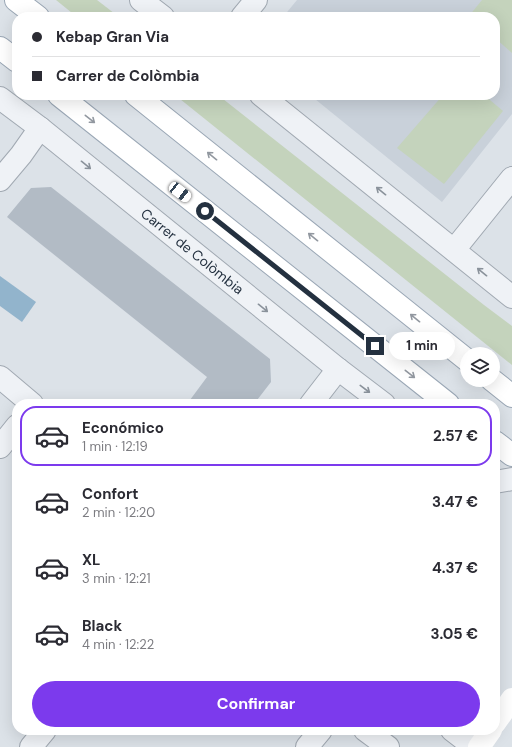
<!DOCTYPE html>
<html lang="es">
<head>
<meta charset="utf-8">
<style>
	:root { --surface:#fff; --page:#f7f7f7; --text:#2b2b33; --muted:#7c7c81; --line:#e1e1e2; --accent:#7c3aed }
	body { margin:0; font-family:"DM Sans",sans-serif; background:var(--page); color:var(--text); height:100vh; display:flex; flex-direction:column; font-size:15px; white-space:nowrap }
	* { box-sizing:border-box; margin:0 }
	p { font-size:13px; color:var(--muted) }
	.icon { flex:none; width:22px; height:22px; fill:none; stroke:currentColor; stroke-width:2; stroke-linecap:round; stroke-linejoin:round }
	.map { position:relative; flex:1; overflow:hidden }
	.sheet { position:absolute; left:12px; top:399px; width:488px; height:336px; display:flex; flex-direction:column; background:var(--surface); border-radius:16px; box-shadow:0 4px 16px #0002 }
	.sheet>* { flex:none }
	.top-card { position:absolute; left:12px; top:12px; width:488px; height:88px; border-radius:16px; box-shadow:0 4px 16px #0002; display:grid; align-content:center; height:88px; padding:0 20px; background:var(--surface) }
	.tools { position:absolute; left:460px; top:347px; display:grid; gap:8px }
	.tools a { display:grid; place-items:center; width:40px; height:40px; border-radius:50%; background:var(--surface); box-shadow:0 4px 16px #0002; font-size:20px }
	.end { position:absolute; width:18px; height:18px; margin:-9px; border:5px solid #243140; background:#fff; box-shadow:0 0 0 2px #fff }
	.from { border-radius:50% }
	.bubble { position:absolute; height:28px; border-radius:14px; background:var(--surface); box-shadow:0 4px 16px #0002; font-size:13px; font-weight:700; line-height:28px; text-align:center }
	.car { position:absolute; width:12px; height:24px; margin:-12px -6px; border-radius:5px; box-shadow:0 0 3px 1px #0007; background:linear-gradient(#fff 24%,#345 0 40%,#fff 0 76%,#345 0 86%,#fff 0) }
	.top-card b { display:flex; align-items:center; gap:14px; height:38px; font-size:15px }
	.top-card b+b { border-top:1px solid var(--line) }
	.top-card i { width:10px; height:10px; background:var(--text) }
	ul { padding:7px 0 0; list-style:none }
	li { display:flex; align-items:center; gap:12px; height:60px; margin:0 8px 6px; padding:0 12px; border:2px solid transparent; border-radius:16px }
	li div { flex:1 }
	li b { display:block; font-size:15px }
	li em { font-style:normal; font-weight:700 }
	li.active { border-color:var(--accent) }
	li>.icon { width:36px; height:36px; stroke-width:1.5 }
	.button { display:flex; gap:8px; margin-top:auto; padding:8px 20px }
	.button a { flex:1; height:46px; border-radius:24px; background:var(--accent); color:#fff; font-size:16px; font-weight:700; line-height:46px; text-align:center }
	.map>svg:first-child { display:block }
	.built { fill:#c9d1da }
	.green { fill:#c4d3bc }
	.water { fill:#92b4cc }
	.building { fill:#b2bbc5 }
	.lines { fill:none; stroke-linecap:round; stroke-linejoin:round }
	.street-casing { stroke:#a1a9b2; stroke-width:24 }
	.primary-casing { stroke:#9aa7b5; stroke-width:24 }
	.street { stroke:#eff2f6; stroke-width:22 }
	.secondary { stroke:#fff; stroke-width:22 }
	.primary { stroke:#fff; stroke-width:22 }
	.oneway { stroke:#9298a0 }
	.oneway2 { stroke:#8a929b }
	.route { stroke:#243140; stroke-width:5 }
	.labels { text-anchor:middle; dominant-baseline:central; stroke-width:3.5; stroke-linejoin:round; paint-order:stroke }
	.street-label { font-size:14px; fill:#243140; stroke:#ebf0f5 }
</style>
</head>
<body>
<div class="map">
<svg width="512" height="747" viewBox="0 0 512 747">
	<rect width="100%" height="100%" fill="#dce2e8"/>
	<!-- built -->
	<path class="built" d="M297 0H512V114L442 202 310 95H495V17H283Z"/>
	<!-- green -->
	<g class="green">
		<path d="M56 0H97L119 17H77Z"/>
		<path d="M482 0H512V53L495 38V17H470L469 16Z"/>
		<path d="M175 95H218L484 305 512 326V365Z"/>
		<path d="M443 95H484L503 111 444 184 397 148Z"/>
	</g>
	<!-- water -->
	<path class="water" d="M0 276 36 302 22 322 0 306Z"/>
	<!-- building -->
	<path class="building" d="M51 187 270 359 271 382 254 404H187L207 377 7 217 31 188Z"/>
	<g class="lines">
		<defs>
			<g id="street">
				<path d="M141 0 163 17"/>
				<path d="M242 17 256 0"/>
				<path d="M261 95 512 297"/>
				<path id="s1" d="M0 98 40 128 338 369 384 404"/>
				<path d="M0 180 21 155 40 128"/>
				<path d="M454 250 512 178"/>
				<path d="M0 377 32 404"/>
				<path d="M311 404 338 369"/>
				<path d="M0 447 17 426"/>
				<path d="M495 482 512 479"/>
				<path d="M365 730 388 747"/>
				<path d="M452 730 474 747"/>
				<path d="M31 747 45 730"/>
				<path d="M307 747 321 730"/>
			</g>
			<g id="primary">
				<path d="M16 0 38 17"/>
				<path d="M0 48 17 61"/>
				<path d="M59 95 448 404"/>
				<path d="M136 95 467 360"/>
				<path d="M492 380 512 396"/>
				<path d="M495 442 512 455"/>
			</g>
		</defs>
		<!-- street casing -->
		<use href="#street" class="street-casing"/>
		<!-- primary casing -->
		<use href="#primary" class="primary-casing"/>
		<!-- street -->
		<use href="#street" class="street"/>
		<!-- secondary -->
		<g class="secondary">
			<path d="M495 723 512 699"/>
			<path d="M479 747 491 730"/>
		</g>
		<!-- primary -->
		<use href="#primary" class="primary"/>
	</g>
	<!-- one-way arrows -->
	<defs><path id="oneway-shaft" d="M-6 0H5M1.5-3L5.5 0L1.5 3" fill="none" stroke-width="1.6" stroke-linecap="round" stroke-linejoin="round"/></defs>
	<g class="oneway">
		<use href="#oneway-shaft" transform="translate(90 119) rotate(38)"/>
		<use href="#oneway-shaft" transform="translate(212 156) rotate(-141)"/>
		<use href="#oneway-shaft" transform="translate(313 237) rotate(-141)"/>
		<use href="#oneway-shaft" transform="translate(415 318) rotate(-141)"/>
		<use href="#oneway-shaft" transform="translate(410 374) rotate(38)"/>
	</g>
	<g class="oneway2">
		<use href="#oneway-shaft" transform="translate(86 165) rotate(39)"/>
		<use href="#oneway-shaft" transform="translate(381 191) rotate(-141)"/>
		<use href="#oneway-shaft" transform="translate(482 272) rotate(-141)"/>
		<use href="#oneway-shaft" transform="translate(263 308) rotate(39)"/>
		<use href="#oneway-shaft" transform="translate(365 389) rotate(37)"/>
	</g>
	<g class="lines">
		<!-- route -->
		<path class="route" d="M205 211 375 346"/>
	</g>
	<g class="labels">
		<!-- street labels -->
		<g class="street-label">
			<text stroke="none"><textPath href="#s1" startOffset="246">Carrer de Colòmbia</textPath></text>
		</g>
	</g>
</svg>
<div class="tools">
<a><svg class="icon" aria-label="layers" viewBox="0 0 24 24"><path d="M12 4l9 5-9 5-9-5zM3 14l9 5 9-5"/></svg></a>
</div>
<i class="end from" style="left:205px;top:211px"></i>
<i class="end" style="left:375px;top:346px"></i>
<div class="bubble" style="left:389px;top:332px;width:66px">1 min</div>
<i class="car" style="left:180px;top:192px;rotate:128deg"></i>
<div class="top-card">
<b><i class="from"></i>Kebap Gran Via</b>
<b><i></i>Carrer de Colòmbia</b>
</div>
<section class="sheet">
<ul>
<li class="active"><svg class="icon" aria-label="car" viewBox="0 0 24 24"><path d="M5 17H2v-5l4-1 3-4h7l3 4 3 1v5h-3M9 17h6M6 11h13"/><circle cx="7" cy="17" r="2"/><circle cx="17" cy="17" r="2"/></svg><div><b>Económico</b><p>1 min · 12:19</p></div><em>2.57 €</em></li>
<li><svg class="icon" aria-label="car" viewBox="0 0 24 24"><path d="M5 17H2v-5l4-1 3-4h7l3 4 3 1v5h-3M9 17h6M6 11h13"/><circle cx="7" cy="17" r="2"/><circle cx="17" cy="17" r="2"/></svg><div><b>Confort</b><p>2 min · 12:20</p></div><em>3.47 €</em></li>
<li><svg class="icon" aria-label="car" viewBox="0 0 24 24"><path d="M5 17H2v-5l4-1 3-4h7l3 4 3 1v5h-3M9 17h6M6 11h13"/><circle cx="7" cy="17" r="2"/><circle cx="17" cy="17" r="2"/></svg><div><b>XL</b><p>3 min · 12:21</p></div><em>4.37 €</em></li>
<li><svg class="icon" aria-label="car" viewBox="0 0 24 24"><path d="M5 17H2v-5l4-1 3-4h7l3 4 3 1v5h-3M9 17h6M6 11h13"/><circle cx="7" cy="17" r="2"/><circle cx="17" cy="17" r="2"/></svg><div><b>Black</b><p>4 min · 12:22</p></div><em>3.05 €</em></li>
</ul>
<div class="button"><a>Confirmar</a></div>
</section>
</div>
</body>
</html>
